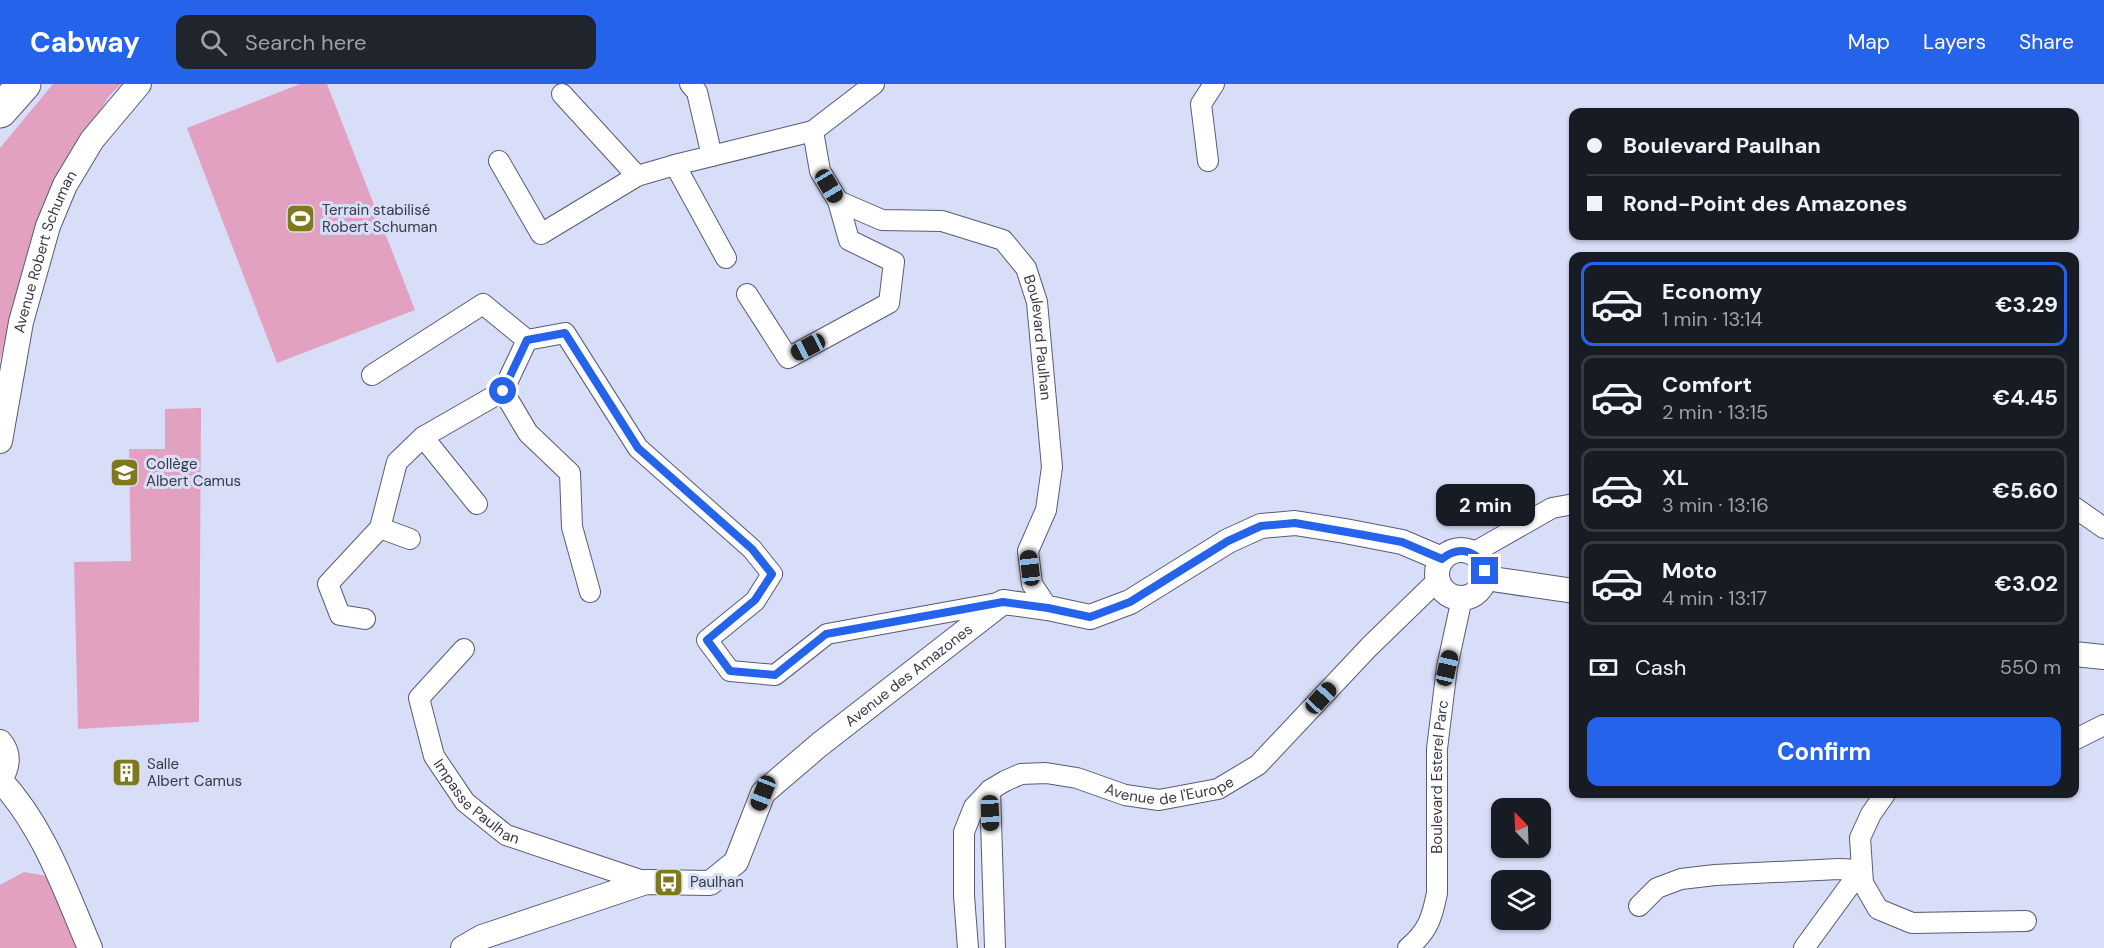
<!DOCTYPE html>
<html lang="en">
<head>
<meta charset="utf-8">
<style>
	:root { --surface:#171b24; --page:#20242c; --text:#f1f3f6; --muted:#9ea1a6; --line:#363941; --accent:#2563eb }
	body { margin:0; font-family:"DM Sans",sans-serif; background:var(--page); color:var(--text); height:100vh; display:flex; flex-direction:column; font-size:22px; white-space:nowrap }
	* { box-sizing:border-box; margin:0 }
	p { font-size:20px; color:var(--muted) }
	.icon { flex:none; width:33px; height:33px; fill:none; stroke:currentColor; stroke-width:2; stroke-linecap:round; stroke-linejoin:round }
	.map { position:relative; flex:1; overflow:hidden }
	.details { position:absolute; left:1569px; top:168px; width:510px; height:546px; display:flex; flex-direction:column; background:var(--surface); border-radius:12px; box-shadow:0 2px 4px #0004 }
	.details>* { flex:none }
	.guide { position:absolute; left:1569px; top:24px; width:510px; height:132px; border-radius:12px; box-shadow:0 2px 4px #0004; display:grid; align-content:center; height:132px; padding:0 18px; background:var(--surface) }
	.needle { width:39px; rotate:337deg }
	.tools { position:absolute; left:1491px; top:714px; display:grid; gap:12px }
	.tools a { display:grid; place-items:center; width:60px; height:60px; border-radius:12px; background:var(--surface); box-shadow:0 2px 4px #0004; font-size:30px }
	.end { position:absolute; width:27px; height:27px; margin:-14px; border:8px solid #2563eb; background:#fff; box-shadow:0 0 0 3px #fff }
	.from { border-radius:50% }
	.bubble { position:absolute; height:42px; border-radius:12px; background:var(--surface); box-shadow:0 2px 4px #0004; font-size:20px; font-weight:700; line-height:42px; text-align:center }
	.car { position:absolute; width:18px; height:36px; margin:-18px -9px; border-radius:8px; box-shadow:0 0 4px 2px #0007; background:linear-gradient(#222 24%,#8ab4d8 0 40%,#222 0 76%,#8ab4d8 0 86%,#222 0) }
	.guide b { display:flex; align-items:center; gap:21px; height:57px; font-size:22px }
	.guide b+b { border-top:2px solid var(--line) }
	.guide i { width:15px; height:15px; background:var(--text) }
	ul { padding:10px 0 0; list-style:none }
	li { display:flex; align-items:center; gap:18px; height:84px; margin:0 12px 9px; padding:0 6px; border:3px solid var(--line); border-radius:12px }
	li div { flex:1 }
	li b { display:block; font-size:22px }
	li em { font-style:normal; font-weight:700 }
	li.on { border-color:var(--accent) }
	li>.icon { width:54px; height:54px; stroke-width:1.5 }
	.pay { display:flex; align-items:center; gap:15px; height:66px; padding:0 18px; font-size:22px }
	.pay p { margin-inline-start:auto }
	.action { display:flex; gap:12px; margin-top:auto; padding:12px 18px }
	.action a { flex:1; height:69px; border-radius:12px; background:var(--accent); color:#fff; font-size:24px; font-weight:700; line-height:69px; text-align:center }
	header { display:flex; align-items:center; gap:36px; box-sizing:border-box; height:84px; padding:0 30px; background:var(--accent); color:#fff }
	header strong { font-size:28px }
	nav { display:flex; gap:33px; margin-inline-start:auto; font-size:21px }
	.search { width:420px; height:54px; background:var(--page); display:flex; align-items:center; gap:15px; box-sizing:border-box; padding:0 21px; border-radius:12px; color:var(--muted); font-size:22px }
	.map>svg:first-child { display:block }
	.green { fill:#e2a1c1 }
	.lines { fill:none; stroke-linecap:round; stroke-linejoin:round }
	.minor-casing { stroke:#585b73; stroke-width:22 }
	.tertiary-casing { stroke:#585b73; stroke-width:26 }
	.motorway-casing { stroke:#585b73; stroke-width:35 }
	.minor { stroke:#fff; stroke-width:20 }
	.tertiary { stroke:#fff; stroke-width:24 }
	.motorway { stroke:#fff; stroke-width:33 }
	.route { stroke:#2563eb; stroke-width:8 }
	.labels { text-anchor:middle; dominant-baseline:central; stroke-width:6; stroke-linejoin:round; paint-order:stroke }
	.poi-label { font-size:15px; fill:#393a45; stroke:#d8ddf8; text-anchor:start }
	.street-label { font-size:15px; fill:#393a45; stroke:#d8ddf8 }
</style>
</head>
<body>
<header>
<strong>Cabway</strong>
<div class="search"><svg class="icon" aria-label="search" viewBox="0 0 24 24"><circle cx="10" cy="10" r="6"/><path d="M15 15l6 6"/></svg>Search here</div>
<nav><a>Map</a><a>Layers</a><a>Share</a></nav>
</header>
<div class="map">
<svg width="2104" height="864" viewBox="0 0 2104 864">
	<rect width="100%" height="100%" fill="#d8ddf8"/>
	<!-- green -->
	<g class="green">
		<path d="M53 0H121L109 12 38 133 0 276V64Z"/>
		<path d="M300 0H327L415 226 277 279 187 44Z"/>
		<path d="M201 324 199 638 78 645 74 478 131 477 129 365H165V325Z"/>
		<path d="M24 788 52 793 82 864H0V801Z"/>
	</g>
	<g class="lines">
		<defs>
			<g id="minor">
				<path d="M690 0 697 8 712 72"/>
				<path d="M562 10 637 92"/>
				<path d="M499 77 541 150 637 92 675 81"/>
				<path d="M1208 77 1201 20 1214 0"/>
				<path id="s1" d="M838 117 882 136 942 137 1003 156 1026 184 1037 218 1052 383 1046 426 1028 467 1032 500 1048 524"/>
				<path d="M726 174 675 81 813 47"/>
				<path d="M747 210 788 274 889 219 894 178 849 156 838 117 820 87 813 47 874 0"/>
				<path d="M372 291 483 220 527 256"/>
				<path d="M423 353 477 420"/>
				<path d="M2074 423 2104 444"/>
				<path d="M380 444 410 455"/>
				<path d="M1473 469 1552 424 1574 420"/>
				<path d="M590 508 572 443 570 389 528 349 503 307 527 256 565 249 638 364 752 465 772 490 755 517 707 556 730 587 775 591 827 550 1003 518"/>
				<path d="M365 535 340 531 328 500 380 444 397 378 423 353 503 307"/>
				<path id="s2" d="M464 565 419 614 434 672 465 718 506 751 646 798"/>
				<path d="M2074 656 2104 641"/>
				<path d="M990 706 995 864"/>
				<path d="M1885 710 1871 730 1860 754 1863 799 1878 825 1912 839 2026 837"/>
				<path d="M1639 822 1657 804 1681 795 1715 791 1839 785 1861 786"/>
				<path id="s3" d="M968 864 964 812V748L974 723 990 706 1005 697 1021 690 1046 689 1077 694 1125 711 1159 716 1218 705 1258 681 1369 563 1438 496"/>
				<path id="s4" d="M1408 864C1428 847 1432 834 1437 809V665L1447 583 1462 514"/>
				<path d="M1804 864 1861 786"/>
			</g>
			<g id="tertiary">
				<path id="s5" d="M0 357 21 238 48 142 65 101 92 56 139 0"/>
				<circle cx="1461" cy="490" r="24"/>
				<path d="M1485 494 1574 507"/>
				<path d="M2074 570 2104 573"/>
				<path d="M0 658C10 670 8 683 0 695"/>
				<path d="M0 696C44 743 65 806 90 864"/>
				<path id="s6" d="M463 864 482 853 646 798 710 799 736 778 763 709 819 661 1003 518 1048 524 1090 533 1130 518 1228 457 1261 442 1295 439 1345 447 1402 458 1442 475"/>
			</g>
			<path id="motorway" d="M0 27 24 0"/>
		</defs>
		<!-- minor casing -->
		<use href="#minor" class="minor-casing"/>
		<!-- tertiary casing -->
		<use href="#tertiary" class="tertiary-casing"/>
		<!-- motorway casing -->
		<use href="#motorway" class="motorway-casing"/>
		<!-- minor -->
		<use href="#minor" class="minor"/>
		<!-- tertiary -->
		<use href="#tertiary" class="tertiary"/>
		<!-- motorway -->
		<use href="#motorway" class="motorway"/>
	</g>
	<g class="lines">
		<!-- route -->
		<path class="route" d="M503 307 527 256 565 249 638 364 752 465 772 490 755 516 707 556 730 587 775 591 826 550 959 526 1003 518 1048 524 1090 533 1130 518 1228 457 1261 442 1295 439 1364 451 1402 458 1442 475C1459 461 1479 466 1485 487"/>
	</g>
	<!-- icons -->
	<defs>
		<symbol id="stadium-square" viewBox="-11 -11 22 22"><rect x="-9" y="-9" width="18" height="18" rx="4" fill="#7f781d" stroke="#d8ddf8"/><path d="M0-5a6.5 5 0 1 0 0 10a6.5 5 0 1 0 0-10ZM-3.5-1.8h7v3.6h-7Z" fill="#fff"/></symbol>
		<symbol id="school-square" viewBox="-11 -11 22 22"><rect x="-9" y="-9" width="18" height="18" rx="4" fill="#7f781d" stroke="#d8ddf8"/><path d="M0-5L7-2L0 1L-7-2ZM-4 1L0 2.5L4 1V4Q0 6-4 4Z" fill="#fff"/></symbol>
		<symbol id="building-square" viewBox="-11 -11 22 22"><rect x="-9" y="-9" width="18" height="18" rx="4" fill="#7f781d" stroke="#d8ddf8"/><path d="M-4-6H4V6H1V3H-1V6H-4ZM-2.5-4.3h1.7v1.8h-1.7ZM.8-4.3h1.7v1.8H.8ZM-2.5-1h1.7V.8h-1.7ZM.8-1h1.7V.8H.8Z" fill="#fff"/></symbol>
		<symbol id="bus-square" viewBox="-11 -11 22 22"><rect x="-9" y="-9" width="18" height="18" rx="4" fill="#7f781d" stroke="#d8ddf8"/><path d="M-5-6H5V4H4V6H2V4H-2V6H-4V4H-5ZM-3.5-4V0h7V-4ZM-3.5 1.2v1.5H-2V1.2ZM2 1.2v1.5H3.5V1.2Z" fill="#fff"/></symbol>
	</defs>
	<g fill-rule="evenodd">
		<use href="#stadium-square" x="284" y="118" width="33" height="33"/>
		<use href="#school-square" x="108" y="372" width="33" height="33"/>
		<use href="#building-square" x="110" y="672" width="33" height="33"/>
		<use href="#bus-square" x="652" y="782" width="33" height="33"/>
	</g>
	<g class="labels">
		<!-- poi labels -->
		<g class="poi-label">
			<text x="322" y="126">Terrain stabilisé<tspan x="322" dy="17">Robert Schuman</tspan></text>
			<text x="146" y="380">Collège<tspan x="146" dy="17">Albert Camus</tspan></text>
			<text x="147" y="680">Salle<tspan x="147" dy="17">Albert Camus</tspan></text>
			<text x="690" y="798">Paulhan</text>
		</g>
		<!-- street labels -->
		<g class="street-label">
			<text stroke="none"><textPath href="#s5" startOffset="195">Avenue Robert Schuman</textPath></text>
			<text stroke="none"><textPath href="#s1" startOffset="279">Boulevard Paulhan</textPath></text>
			<text stroke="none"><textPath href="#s6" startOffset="554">Avenue des Amazones</textPath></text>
			<text stroke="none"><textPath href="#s4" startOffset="180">Boulevard Esterel Parc</textPath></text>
			<text stroke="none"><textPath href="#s3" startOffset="354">Avenue de l'Europe</textPath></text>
			<text stroke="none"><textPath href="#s2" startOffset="190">Impasse Paulhan</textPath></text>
		</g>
	</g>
</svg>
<div class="tools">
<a><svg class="needle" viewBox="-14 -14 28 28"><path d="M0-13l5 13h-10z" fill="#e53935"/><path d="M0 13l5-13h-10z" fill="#9ea1a6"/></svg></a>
<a><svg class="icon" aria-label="layers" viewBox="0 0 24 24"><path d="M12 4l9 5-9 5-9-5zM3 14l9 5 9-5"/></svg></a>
</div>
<i class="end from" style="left:503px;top:307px"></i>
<i class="end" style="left:1485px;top:487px"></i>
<div class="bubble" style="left:1436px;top:400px;width:99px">2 min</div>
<i class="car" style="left:829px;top:102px;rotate:149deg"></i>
<i class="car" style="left:808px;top:263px;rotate:242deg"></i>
<i class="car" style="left:1030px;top:484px;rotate:353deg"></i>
<i class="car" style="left:1447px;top:584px;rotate:13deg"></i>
<i class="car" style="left:1321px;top:614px;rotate:43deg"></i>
<i class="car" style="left:763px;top:709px;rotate:201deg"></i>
<i class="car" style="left:990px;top:729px;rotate:178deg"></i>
<div class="guide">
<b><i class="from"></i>Boulevard Paulhan</b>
<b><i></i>Rond-Point des Amazones</b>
</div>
<section class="details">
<ul>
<li class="on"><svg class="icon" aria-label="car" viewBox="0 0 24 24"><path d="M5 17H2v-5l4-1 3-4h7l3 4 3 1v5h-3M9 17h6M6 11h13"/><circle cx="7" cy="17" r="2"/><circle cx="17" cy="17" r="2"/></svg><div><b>Economy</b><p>1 min · 13:14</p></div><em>€3.29</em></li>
<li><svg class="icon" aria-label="car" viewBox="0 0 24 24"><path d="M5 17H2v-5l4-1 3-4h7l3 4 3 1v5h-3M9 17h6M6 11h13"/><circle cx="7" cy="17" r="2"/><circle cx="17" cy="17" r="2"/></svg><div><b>Comfort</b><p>2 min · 13:15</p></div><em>€4.45</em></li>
<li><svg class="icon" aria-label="car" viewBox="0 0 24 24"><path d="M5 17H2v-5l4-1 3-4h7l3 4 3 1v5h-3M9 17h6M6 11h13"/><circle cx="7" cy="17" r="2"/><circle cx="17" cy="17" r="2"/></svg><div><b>XL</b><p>3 min · 13:16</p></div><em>€5.60</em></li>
<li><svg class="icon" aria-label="car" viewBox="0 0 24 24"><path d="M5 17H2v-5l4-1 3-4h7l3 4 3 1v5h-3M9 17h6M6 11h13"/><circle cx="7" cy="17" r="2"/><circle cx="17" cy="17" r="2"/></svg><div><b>Moto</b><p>4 min · 13:17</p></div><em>€3.02</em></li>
</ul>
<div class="pay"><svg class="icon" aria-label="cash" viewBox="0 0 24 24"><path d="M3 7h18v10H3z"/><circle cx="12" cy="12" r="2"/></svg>Cash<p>550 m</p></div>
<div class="action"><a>Confirm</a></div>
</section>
</div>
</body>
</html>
